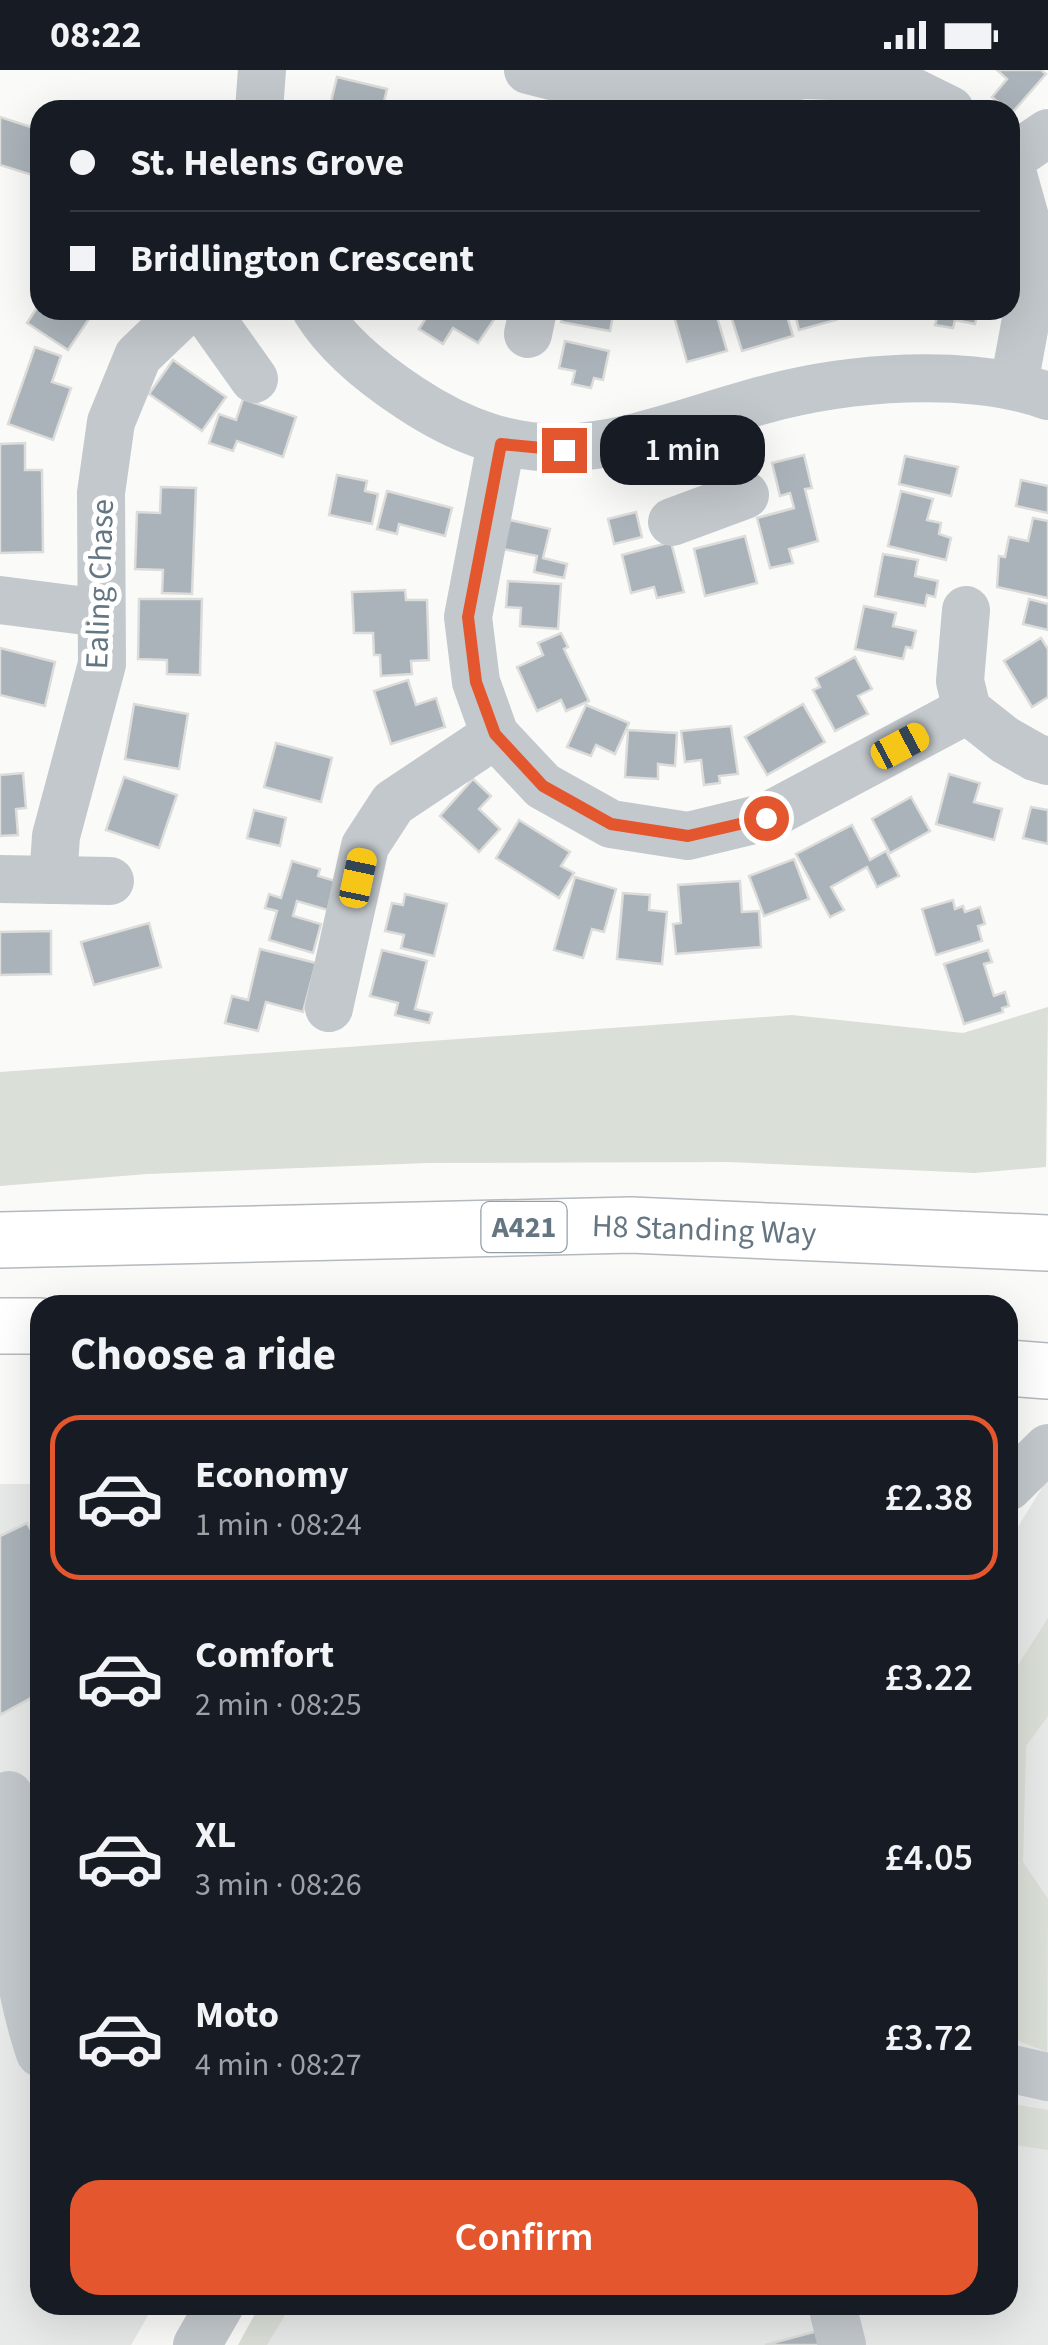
<!DOCTYPE html>
<html lang="en">
<head>
<meta charset="utf-8">
<style>
	:root { --surface:#171b24; --page:#242831; --text:#f1f3f6; --muted:#9ea1a6; --line:#363941; --accent:#e4572e }
	body { margin:0; font-family:"Source Sans 3",sans-serif; background:var(--page); color:var(--text); height:100vh; display:flex; flex-direction:column; font-size:38px; white-space:nowrap }
	* { box-sizing:border-box; margin:0 }
	p { font-size:32px; color:var(--muted) }
	.icon { flex:none; width:55px; height:55px; fill:none; stroke:currentColor; stroke-width:2; stroke-linecap:round; stroke-linejoin:round }
	.map { position:relative; flex:1; overflow:hidden }
	.sheet { position:absolute; left:30px; top:1225px; width:988px; height:1020px; display:flex; flex-direction:column; background:var(--surface); border-radius:30px; box-shadow:0 10px 40px #0002 }
	.sheet>* { flex:none }
	.banner { position:absolute; left:30px; top:30px; width:990px; height:220px; border-radius:30px; box-shadow:0 10px 40px #0002; display:grid; align-content:center; height:220px; padding:0 40px; background:var(--surface) }
	.end { position:absolute; width:45px; height:45px; margin:-22px; border:12px solid #e4572e; background:#fff; box-shadow:0 0 0 5px #fff }
	.from { border-radius:50% }
	.bubble { position:absolute; height:70px; border-radius:30px; background:var(--surface); box-shadow:0 10px 40px #0002; font-size:32px; font-weight:600; line-height:70px; text-align:center }
	.car { position:absolute; width:30px; height:60px; margin:-30px -15px; border-radius:12px; box-shadow:0 0 8px 2px #0007; background:linear-gradient(#f5c518 24%,#345 0 40%,#f5c518 0 76%,#345 0 86%,#f5c518 0) }
	.banner b { display:flex; align-items:center; gap:35px; height:95px; font-size:38px }
	.banner b+b { border-top:2px solid var(--line) }
	.banner i { width:25px; height:25px; background:var(--text) }
	ul { padding:0; list-style:none }
	li { display:flex; align-items:center; gap:30px; height:165px; margin:0 20px 15px; padding:0 20px; border:5px solid transparent; border-radius:30px }
	li div { flex:1 }
	li b { display:block; font-size:38px }
	li em { font-style:normal; font-weight:600 }
	li.active { border-color:var(--accent) }
	li>.icon { width:90px; height:90px; stroke-width:1.5 }
	h2 { padding:0 40px; font-size:45px; line-height:120px }
	.action { display:flex; gap:20px; margin-top:auto; padding:20px 40px }
	.action a { flex:1; height:115px; border-radius:30px; background:var(--accent); color:#fff; font-size:40px; font-weight:600; line-height:115px; text-align:center }
	.status { display:flex; justify-content:space-between; align-items:center; height:70px; padding:0 50px; background:var(--surface); direction:ltr }
	.status svg { height:28px; fill:currentColor }
	.map>svg:first-child { display:block }
	.built { fill:#e8e9e9 }
	.green { fill:#dadfd7 }
	.building { fill:#aab3b9; stroke:#dcdcda; stroke-width:2.5 }
	.lines { fill:none; stroke-linecap:round; stroke-linejoin:round }
	.highway-casing { stroke:#b4b9bd; stroke-width:58 }
	.minor { stroke:#c3c8cc; stroke-width:48 }
	.highway { stroke:#fff; stroke-width:55 }
	.route { stroke:#e4572e; stroke-width:12 }
	.labels { text-anchor:middle; dominant-baseline:central; stroke-width:10; stroke-linejoin:round; paint-order:stroke }
	.shield { fill:#fff; stroke:#939fa8; stroke-width:2.5 }
	.shield-label { font-size:30px; font-weight:bold; fill:#657683 }
	.street-label { font-size:32px; fill:#657683; stroke:#fff }
</style>
</head>
<body>
<div class="status"><b>08:22</b><svg viewBox="0 0 49 12"><path d="M0 12V9h3v3zM5 12V6h3v6zM10 12V3h3v9zM15 12V0h3v12zM26 1h20v11H26zM47 4h2v5h-2z"/></svg></div>
<div class="map">
<svg width="1048" height="2275" viewBox="0 0 1048 2275">
	<rect width="100%" height="100%" fill="#fafaf8"/>
	<!-- built -->
	<g class="built">
		<path d="M1048 1408V2275H249L273 2235H1008V1473Z"/>
		<path d="M0 1414H40V2235H154L131 2275H0Z"/>
	</g>
	<!-- green -->
	<g class="green">
		<path d="M1048 937 1046 1097 975 1103 729 1092 428 1093 147 1104 0 1116V1002L792 945 963 963Z"/>
		<path d="M1048 1548V1646L1026 1676 1023 1792 1048 1829 1047 1982 1008 1967V1673L1011 1606Z"/>
		<path d="M1008 2033 1048 2040V2080L1008 2074Z"/>
		<path d="M260 2235H291L267 2275H238Z"/>
	</g>
	<!-- building -->
	<g class="building">
		<path d="M997 0H1041L1046 4 1011 44 992 27 1007 9Z"/>
		<path d="M337 7 387 19 382 40H329Z"/>
		<path d="M467 34 504 40H466Z"/>
		<path d="M0 47 40 60V79L32 105 0 95Z"/>
		<path d="M40 233V240H95L68 280 27 253Z"/>
		<path d="M431 240H490L497 245 478 273 453 258 443 274 419 259Z"/>
		<path d="M563 240H614L610 261 561 252Z"/>
		<path d="M696 240H715L727 281 687 292 674 246Z"/>
		<path d="M729 240H785L793 266 742 281Z"/>
		<path d="M794 240H833L836 250 799 260Z"/>
		<path d="M925 240H978L975 254 955 250 953 258 935 255 938 245Z"/>
		<path d="M565 271 609 281 603 310 594 308 591 318 572 314 575 301 559 298Z"/>
		<path d="M35 277 61 286 52 312 71 318 53 370 8 354Z"/>
		<path d="M173 290 226 327 202 361 149 324Z"/>
		<path d="M243 329 296 347 283 387 237 371 233 381 209 373 219 344 236 350Z"/>
		<path d="M25 373V400H42L43 482 0 483V374Z"/>
		<path d="M804 385 812 418 805 419 818 471 789 479 793 493 770 498 757 448 794 438 790 423 780 426 772 393Z"/>
		<path d="M905 386 958 397 951 426 899 414Z"/>
		<path d="M337 405 367 411 365 421 378 424 372 454 329 445Z"/>
		<path d="M1021 410 1048 416V443L1016 436Z"/>
		<path d="M161 417 196 418 192 524 162 523 163 500 135 499 137 442 160 443Z"/>
		<path d="M387 421 452 438 445 466 399 454 397 464 377 459Z"/>
		<path d="M901 421 933 429 927 450 941 453 939 464 951 468 946 490 888 476Z"/>
		<path d="M636 442 642 467 614 474 608 449Z"/>
		<path d="M1033 448 1048 451V528L997 517 999 486 1005 487 1009 467 1028 471Z"/>
		<path d="M510 450 550 459 543 488 567 494 564 508 534 502 537 486 503 479Z"/>
		<path d="M745 466 757 513 705 526 694 479Z"/>
		<path d="M671 472 684 522 657 528 654 517 631 523 622 485Z"/>
		<path d="M883 484 918 490 915 506 938 511 935 527 927 525 925 536 875 526Z"/>
		<path d="M508 511 561 514 558 559 520 556 521 538 506 537Z"/>
		<path d="M405 520 406 530H427L429 590 411 591 412 604 381 606 380 585H374L373 563H354L352 522Z"/>
		<path d="M139 529H202L200 605 167 604V590L138 589Z"/>
		<path d="M1029 529 1048 534V560L1023 554Z"/>
		<path d="M864 536 896 543 893 556 916 561 912 578 906 577 903 589 855 579Z"/>
		<path d="M561 563 568 577 564 579 589 631 566 641 561 630 537 641 517 597 543 585 538 573Z"/>
		<path d="M1041 568 1048 579V627L1032 637 1004 591Z"/>
		<path d="M0 578 55 592 45 636 0 625Z"/>
		<path d="M855 587 872 619 858 626 868 644 835 661 813 620 820 617 816 608Z"/>
		<path d="M408 610 416 635 436 628 445 657 391 674 374 621Z"/>
		<path d="M134 634 188 644 179 699 125 689Z"/>
		<path d="M803 634 825 672 767 705 745 667Z"/>
		<path d="M586 635 629 653 615 684 596 675 591 686 567 677Z"/>
		<path d="M731 656 738 704 719 706 720 713 704 715 701 690 685 692 681 661Z"/>
		<path d="M628 660 677 663 675 696 658 694V709L625 707Z"/>
		<path d="M276 673 332 688 321 732 264 717Z"/>
		<path d="M23 703 26 738 16 739 18 765 0 766V705Z"/>
		<path d="M949 704 980 713 974 732 1002 739 994 770 936 754Z"/>
		<path d="M124 707 177 725 159 778 106 760Z"/>
		<path d="M473 709 491 726 479 739 500 759 479 782 440 746Z"/>
		<path d="M911 727 930 761 890 783 872 749Z"/>
		<path d="M1031 737 1048 740V774L1023 768Z"/>
		<path d="M254 740 286 748 280 776 247 768Z"/>
		<path d="M519 750 570 782 561 796 574 803 559 828 496 788Z"/>
		<path d="M852 755 870 790 886 781 899 806 877 817 867 797 831 817 844 840 830 847 796 784Z"/>
		<path d="M794 789 809 829 764 846 749 806Z"/>
		<path d="M292 791 320 799 318 806 339 812 331 841 297 831 293 846 321 854 313 883 269 870 277 841 265 838 269 824 281 828Z"/>
		<path d="M575 807 616 819 604 862 592 859 583 888 554 880Z"/>
		<path d="M740 811 742 842 759 841 761 877 676 884 673 854 681 853 678 815Z"/>
		<path d="M623 823 650 825 649 840 667 842 662 894 617 889Z"/>
		<path d="M405 824 447 834 434 886 401 878 404 865 385 861 392 833 403 835Z"/>
		<path d="M953 830 955 839 963 836 965 842 980 837 985 854 978 856 982 871 936 885 922 839Z"/>
		<path d="M149 853 161 897 94 915 81 872Z"/>
		<path d="M51 861V904L0 905V862Z"/>
		<path d="M260 879 316 893 303 942 266 932 258 961 225 953 232 926 248 930Z"/>
		<path d="M382 880 427 891 415 939 432 943 429 953 395 945 398 933 370 926Z"/>
		<path d="M988 880 992 892 984 894 994 926 1005 922 1009 936 1002 938 1003 942 964 954 944 894Z"/>
		<path d="M27 1453 40 1476V1623L0 1645V1466Z"/>
		<path d="M40 1713V1741L29 1719Z"/>
		<path d="M821 2260 825 2275H765Z"/>
	</g>
	<g class="lines">
		<defs>
			<g id="highway">
				<path d="M0 1170 631 1155 1048 1173"/>
				<path d="M0 1256H40"/>
				<path d="M1008 1298 1048 1301"/>
			</g>
		</defs>
		<!-- highway casing -->
		<use href="#highway" class="highway-casing"/>
		<!-- minor -->
		<g class="minor">
			<path d="M528 0 583 14 642 20H716L804 5 885 8 950 40"/>
			<path d="M259 40 262 0"/>
			<path d="M1010 89 1048 63"/>
			<path d="M1010 94 1028 158 1029 233 1014 314"/>
			<path d="M205 240 254 309"/>
			<path d="M316 240C338 276 375 305 410 328 543 416 626 368 763 330 847 307 966 297 1048 326"/>
			<path d="M528 264 533 240"/>
			<path d="M501 374 468 547 476 612 495 665 543 716 611 754 688 766 766 747 967 640"/>
			<path d="M672 452 745 425"/>
			<path d="M0 530 101 543"/>
			<path d="M966 540 960 611 967 640 1005 670 1035 687 1048 691"/>
			<path d="M0 809 110 811"/>
			<path d="M53 810 56 766 102 594 101 423 111 352 138 286 186 240"/>
			<path d="M329 938 365 776 393 733 495 665"/>
			<path d="M1008 1417 1048 1378"/>
			<path d="M9 1725C10 1814 11 1898 40 1983"/>
			<path d="M1008 1998 1048 2007"/>
			<path d="M832 2235 842 2275"/>
			<path d="M197 2275 220 2235"/>
		</g>
		<!-- highway -->
		<use href="#highway" class="highway"/>
	</g>
	<g class="lines">
		<!-- route -->
		<path class="route" d="M564 380 501 374 468 547 476 612 495 664 543 716 611 754 688 766 766 748"/>
	</g>
	<g class="labels">
		<!-- shield labels -->
		<rect class="shield" x="481.5" y="1132" width="85" height="50" rx="8"/>
		<g class="shield-label">
			<text x="524" y="1157">A421</text>
		</g>
		<!-- street labels -->
		<g class="street-label">
			<text transform="translate(100 514) rotate(-88)">Ealing Chase</text>
			<text transform="translate(704 1160) rotate(2)">H8 Standing Way</text>
		</g>
	</g>
</svg>
<i class="end from" style="left:766px;top:748px"></i>
<i class="end" style="left:564px;top:380px"></i>
<div class="bubble" style="left:600px;top:345px;width:165px">1 min</div>
<i class="car" style="left:900px;top:676px;rotate:62deg"></i>
<i class="car" style="left:358px;top:808px;rotate:12deg"></i>
<div class="banner">
<b><i class="from"></i>St. Helens Grove</b>
<b><i></i>Bridlington Crescent</b>
</div>
<section class="sheet">
<h2>Choose a ride</h2>
<ul>
<li class="active"><svg class="icon" aria-label="car" viewBox="0 0 24 24"><path d="M5 17H2v-5l4-1 3-4h7l3 4 3 1v5h-3M9 17h6M6 11h13"/><circle cx="7" cy="17" r="2"/><circle cx="17" cy="17" r="2"/></svg><div><b>Economy</b><p>1 min · 08:24</p></div><em>£2.38</em></li>
<li><svg class="icon" aria-label="car" viewBox="0 0 24 24"><path d="M5 17H2v-5l4-1 3-4h7l3 4 3 1v5h-3M9 17h6M6 11h13"/><circle cx="7" cy="17" r="2"/><circle cx="17" cy="17" r="2"/></svg><div><b>Comfort</b><p>2 min · 08:25</p></div><em>£3.22</em></li>
<li><svg class="icon" aria-label="car" viewBox="0 0 24 24"><path d="M5 17H2v-5l4-1 3-4h7l3 4 3 1v5h-3M9 17h6M6 11h13"/><circle cx="7" cy="17" r="2"/><circle cx="17" cy="17" r="2"/></svg><div><b>XL</b><p>3 min · 08:26</p></div><em>£4.05</em></li>
<li><svg class="icon" aria-label="car" viewBox="0 0 24 24"><path d="M5 17H2v-5l4-1 3-4h7l3 4 3 1v5h-3M9 17h6M6 11h13"/><circle cx="7" cy="17" r="2"/><circle cx="17" cy="17" r="2"/></svg><div><b>Moto</b><p>4 min · 08:27</p></div><em>£3.72</em></li>
</ul>
<div class="action"><a>Confirm</a></div>
</section>
</div>
</body>
</html>
